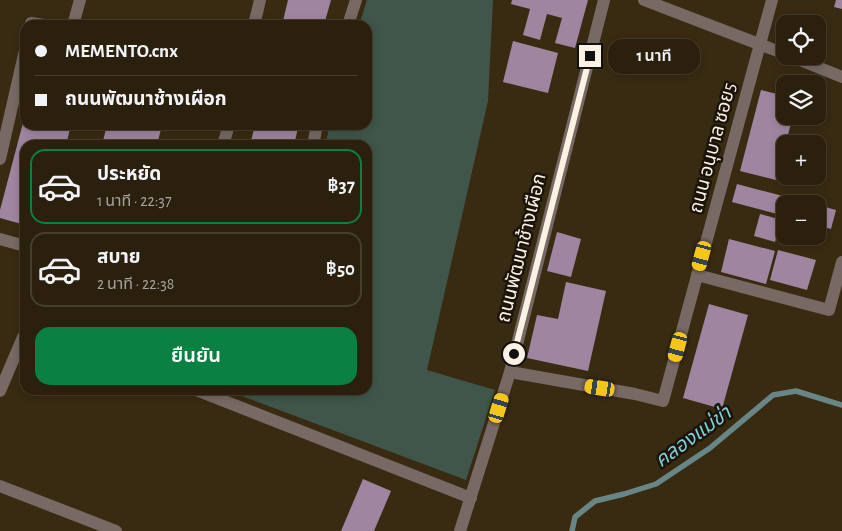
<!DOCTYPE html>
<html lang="th">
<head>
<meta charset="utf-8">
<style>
	:root { --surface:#2b200e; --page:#332817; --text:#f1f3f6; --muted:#a6a39e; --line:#473e2e; --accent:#0b8043 }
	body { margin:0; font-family:"Alegreya Sans","Noto Sans Thai",sans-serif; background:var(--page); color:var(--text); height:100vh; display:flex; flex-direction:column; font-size:19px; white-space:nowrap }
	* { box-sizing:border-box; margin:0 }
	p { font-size:16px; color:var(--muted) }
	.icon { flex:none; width:28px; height:28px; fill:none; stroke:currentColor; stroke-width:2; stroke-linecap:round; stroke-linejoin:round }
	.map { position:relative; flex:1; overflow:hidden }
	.details { position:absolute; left:20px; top:140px; width:352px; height:255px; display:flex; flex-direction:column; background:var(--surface); border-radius:15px; box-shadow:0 2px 8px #0003,0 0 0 1px var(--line) }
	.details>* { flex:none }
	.top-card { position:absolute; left:20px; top:20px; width:352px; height:110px; border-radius:15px; box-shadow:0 2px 8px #0003,0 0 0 1px var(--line); display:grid; align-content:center; height:110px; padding:0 15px; background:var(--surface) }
	.controls { position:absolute; left:776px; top:15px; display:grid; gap:10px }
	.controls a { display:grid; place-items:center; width:50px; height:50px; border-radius:10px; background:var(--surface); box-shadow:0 2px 8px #0003,0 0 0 1px var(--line); font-size:25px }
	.end { position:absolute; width:22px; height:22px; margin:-11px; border:6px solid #fbf2e3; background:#111; box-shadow:0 0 0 2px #111 }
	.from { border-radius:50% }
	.bubble { position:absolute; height:35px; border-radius:15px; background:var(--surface); box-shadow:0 2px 8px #0003,0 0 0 1px var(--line); font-size:16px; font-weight:600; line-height:35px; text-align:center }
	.car { position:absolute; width:15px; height:30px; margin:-15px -8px; border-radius:6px; box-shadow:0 0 4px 1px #0007; background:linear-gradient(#f5c518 24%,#345 0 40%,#f5c518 0 76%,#345 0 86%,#f5c518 0) }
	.top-card b { display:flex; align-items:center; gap:18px; height:48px; font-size:19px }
	.top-card b+b { border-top:1px solid var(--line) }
	.top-card i { width:12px; height:12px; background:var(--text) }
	ul { padding:9px 0 0; list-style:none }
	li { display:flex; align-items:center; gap:15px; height:75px; margin:0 10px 8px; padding:0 5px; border:2px solid var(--line); border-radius:15px }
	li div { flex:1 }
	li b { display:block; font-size:19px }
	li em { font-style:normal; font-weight:600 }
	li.selected { border-color:var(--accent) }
	li>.icon { width:45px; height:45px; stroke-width:1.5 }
	.button { display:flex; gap:10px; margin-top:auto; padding:10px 15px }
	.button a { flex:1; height:58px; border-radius:15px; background:var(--accent); color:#fff; font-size:20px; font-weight:600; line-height:58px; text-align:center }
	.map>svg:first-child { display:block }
	.green { fill:#40564a }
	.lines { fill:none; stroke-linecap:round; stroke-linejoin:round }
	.stream { stroke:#698686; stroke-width:5.5 }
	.building { fill:#a085a0 }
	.minor { stroke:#776964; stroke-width:12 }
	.route { stroke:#fbf2e3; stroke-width:6 }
	.labels { text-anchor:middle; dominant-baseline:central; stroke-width:5; stroke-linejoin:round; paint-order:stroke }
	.street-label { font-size:19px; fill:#fbf2e3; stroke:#1b140a }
	.water-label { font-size:20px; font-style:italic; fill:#7fcfdb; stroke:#1b140a }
</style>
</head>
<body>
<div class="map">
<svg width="842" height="531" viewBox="0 0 842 531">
	<rect width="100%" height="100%" fill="#392b12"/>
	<!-- green -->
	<path class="green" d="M367 0H493L488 101 427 370 495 390 466 480 226 390H368V145H325L330 125H368V25H359Z"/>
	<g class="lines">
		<!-- stream -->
		<path class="stream" d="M572 531 575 517 595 501 624 494 656 484 710 448 773 395 796 391 842 405"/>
	</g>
	<!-- building -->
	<g class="building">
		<path d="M288 0H331L324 25H282Z"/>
		<path d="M512 0H588L575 48 555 43 562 18 547 14 540 40 523 35 530 9 511 4Z"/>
		<path d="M836 0H842V9L834 7Z"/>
		<path d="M513 41 558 53 548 93 503 82Z"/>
		<path d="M761 90 785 96V116H793L776 180 740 171Z"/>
		<path d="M24 119 25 125H71L66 145H25V225L0 218V210Z"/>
		<path d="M107 125H162L157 145H102Z"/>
		<path d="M255 125H286L298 128 294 145H250Z"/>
		<path d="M737 184 809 203V204H785V216L732 202Z"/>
		<path d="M818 205 836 210 831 229 818 225Z"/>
		<path d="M760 214 782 220 775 242 754 236Z"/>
		<path d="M557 232 581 239 571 277 547 271Z"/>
		<path d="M729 239 775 251 766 284 721 272Z"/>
		<path d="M778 250 816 260 807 290 770 280Z"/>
		<path d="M566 282 606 291 588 371 527 358 537 315 558 319Z"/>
		<path d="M709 304 748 315 722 409 683 398Z"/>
		<path d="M363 479 391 491 374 531H341Z"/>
	</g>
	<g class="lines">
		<!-- minor -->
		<g class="minor">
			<path d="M644 0 785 54"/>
			<path d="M31 25V23L44 25"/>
			<path d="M73 25 80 0"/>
			<path d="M254 25 260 0"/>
			<path d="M348 25 356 0"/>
			<path d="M790 56 842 77"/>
			<path d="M223 145 229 125"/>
			<path d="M313 145 317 125"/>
			<path d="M0 159 25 50"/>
			<path d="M0 239 25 246"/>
			<path d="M697 275 829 310 842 262"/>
			<path d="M510 372 635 394 663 401 772 0"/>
			<path d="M196 390 471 498"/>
			<path d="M0 391 23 337 25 336"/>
			<path d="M0 486 116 531"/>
			<path d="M460 531 510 372 604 0"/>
		</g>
	</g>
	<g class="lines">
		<!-- route -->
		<path class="route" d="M514 354 590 56"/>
	</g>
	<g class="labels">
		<!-- street labels -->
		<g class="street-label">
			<text transform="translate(713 148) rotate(-75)">ถนน อนุบาล ซอย5</text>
			<text transform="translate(522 248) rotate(-76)">ถนนพัฒนาช้างเผือก</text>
		</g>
		<!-- water labels -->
		<g class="water-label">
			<text transform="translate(693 437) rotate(-36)">คลองแม่ข่า</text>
		</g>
	</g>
</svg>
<div class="controls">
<a><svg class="icon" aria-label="locate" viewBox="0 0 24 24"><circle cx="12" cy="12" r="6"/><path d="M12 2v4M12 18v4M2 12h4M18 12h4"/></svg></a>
<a><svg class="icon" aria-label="layers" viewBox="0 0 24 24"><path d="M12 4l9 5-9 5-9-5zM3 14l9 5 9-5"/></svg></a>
<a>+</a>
<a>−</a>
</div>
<i class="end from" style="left:514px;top:354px"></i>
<i class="end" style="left:590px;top:56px"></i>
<div class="bubble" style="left:608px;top:39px;width:92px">1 นาที</div>
<i class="car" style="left:702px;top:256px;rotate:195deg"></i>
<i class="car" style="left:678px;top:347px;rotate:195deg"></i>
<i class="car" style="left:600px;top:388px;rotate:279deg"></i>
<i class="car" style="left:499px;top:408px;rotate:17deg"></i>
<div class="top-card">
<b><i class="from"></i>MEMENTO.cnx</b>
<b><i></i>ถนนพัฒนาช้างเผือก</b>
</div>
<section class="details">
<ul>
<li class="selected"><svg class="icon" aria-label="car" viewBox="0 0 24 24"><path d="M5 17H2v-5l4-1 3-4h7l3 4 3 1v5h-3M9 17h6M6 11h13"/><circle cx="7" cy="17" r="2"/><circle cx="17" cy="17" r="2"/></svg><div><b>ประหยัด</b><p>1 นาที · 22:37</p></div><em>฿37</em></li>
<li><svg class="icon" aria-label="car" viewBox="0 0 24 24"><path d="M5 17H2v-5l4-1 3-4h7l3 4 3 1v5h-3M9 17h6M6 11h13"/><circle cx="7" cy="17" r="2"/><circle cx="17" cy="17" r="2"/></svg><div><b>สบาย</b><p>2 นาที · 22:38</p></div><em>฿50</em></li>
</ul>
<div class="button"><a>ยืนยัน</a></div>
</section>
</div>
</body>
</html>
